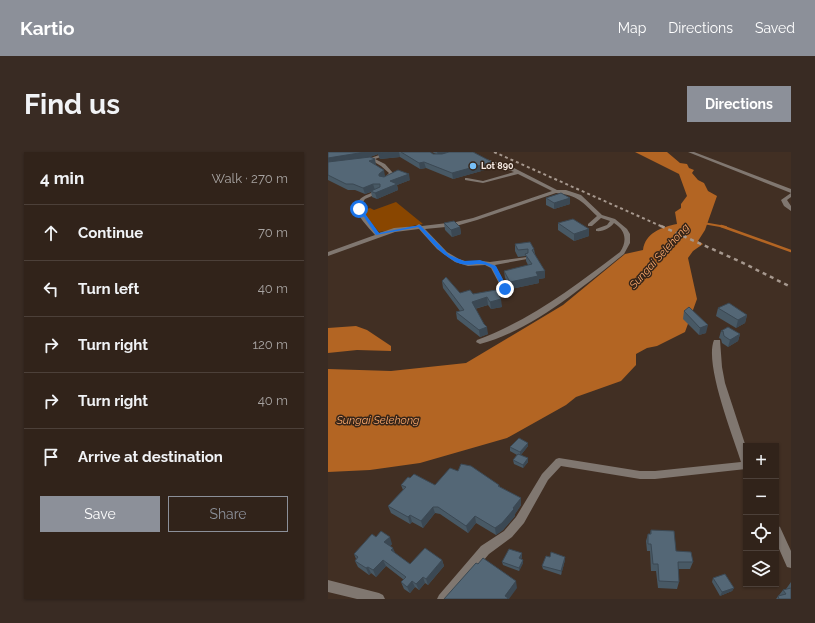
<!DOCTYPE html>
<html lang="en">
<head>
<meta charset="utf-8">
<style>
	:root { --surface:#31231a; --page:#392b23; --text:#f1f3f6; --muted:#a8a4a2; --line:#4c4039; --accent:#8c9099 }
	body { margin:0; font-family:Raleway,sans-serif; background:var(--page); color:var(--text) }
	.controls { position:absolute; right:12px; bottom:12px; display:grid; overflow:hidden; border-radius:0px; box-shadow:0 1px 3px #0004 }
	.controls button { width:36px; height:36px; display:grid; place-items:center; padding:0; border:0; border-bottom:1px solid var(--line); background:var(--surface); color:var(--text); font:20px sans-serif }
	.stop { position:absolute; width:12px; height:12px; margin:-9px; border:3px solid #1a73e8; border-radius:50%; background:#fff }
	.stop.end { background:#1a73e8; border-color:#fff; box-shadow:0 1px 4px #0008 }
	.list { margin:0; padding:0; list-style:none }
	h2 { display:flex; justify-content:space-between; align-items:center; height:52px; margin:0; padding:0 16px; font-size:17px }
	h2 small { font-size:13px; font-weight:400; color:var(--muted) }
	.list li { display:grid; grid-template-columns:26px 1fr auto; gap:12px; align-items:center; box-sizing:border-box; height:56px; padding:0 16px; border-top:1px solid var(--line) }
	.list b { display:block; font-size:15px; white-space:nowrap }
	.list em { font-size:13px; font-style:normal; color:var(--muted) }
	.actions { display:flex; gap:8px; padding:12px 16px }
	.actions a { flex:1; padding:9px 0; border:1px solid var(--accent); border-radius:0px; text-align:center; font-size:14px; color:var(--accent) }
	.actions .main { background:var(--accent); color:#fff }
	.icon { flex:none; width:22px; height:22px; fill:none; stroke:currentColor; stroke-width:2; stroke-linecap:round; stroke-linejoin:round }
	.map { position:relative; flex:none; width:463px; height:447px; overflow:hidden; border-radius:0px }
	header { display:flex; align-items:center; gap:24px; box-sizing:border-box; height:56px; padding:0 20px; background:var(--accent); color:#fff }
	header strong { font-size:19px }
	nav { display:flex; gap:22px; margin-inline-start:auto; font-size:14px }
	.intro { display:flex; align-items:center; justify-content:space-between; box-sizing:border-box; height:96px; padding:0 24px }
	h1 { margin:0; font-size:28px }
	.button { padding:10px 18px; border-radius:0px; background:var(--accent); color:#fff; font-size:14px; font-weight:700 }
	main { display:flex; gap:24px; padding:0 24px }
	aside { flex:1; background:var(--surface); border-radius:0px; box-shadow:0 1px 3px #0004 }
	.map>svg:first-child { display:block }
</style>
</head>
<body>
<header>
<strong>Kartio</strong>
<nav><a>Map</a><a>Directions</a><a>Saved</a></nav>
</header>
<div class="intro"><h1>Find us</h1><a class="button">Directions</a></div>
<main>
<aside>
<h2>4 min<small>Walk · 270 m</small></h2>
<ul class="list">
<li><svg class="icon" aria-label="ahead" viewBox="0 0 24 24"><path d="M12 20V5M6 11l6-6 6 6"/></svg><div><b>Continue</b></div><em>70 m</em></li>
<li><svg class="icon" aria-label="left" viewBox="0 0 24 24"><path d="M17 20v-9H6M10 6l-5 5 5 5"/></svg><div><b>Turn left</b></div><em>40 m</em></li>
<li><svg class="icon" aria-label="right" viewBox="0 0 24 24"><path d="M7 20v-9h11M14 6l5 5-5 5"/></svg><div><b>Turn right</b></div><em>120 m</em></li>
<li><svg class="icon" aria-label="right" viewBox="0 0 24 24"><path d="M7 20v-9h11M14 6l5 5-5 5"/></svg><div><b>Turn right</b></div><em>40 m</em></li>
<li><svg class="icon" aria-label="arrive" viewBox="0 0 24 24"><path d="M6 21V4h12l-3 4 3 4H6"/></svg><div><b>Arrive at destination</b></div></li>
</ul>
<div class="actions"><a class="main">Save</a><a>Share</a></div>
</aside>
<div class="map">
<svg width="463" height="447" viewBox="0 0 463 447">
	<rect width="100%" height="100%" fill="#412f23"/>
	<path fill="#894600" d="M68,50L95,72L51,80L33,59L42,56L46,58Z"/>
	<path fill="#b36523" d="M307,0H339L352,11L359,12L361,16L366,18L364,21L370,28L376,31L380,39L389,44L377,78L370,89L375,92L365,99L360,106L369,147L357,180L329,194L319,196L308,202V213L293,229L248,245L238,253L179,286L92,311L42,318L0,320V217L63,219L138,211L235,153L297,102L315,98C317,81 334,75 349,72L347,60L353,56V52L359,44L351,22Z
		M28,174L39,178L63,194V199L29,198L0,201V176Z"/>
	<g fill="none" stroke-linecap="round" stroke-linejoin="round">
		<path stroke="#b36523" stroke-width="2" d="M375,71L398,75"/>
		<path stroke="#b36523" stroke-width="2.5" d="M393,74L463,99"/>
		<path fill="#807770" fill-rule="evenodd" d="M60,0H67L47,7L57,12L65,21L64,25L56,29L54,28L61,21L53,14L43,8L36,10L34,9Z
			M360,0H366L463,37V41Z
			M152,5L186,16L229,38H238L253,43L274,63L287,67L299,77L302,82V91L296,102C253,136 205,178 152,192L148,190L149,188C203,168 247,134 292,100C300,88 297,78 286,71C282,76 275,80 268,79V77L279,73L282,69L273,66L264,74H260V72L269,64C254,50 250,43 228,41L149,68L128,74L97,77L119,100L131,107L137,109H154L162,110L199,105V107L167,113L180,137L176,142L163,145L160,143L161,142L172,139L174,137L163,116L157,113L140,114L127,110L109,97L91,77L67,80L0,104V100L47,83C36,70 15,52 41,42C45,40 49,38 53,40L37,47L33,53L36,62L51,81L66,76L88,74L91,72L94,74L128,70L145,66L224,39L190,22L155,31L137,28V26H139L155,29L186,20L152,7Z
			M463,41V45L459,48L463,54V59L456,54L453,48Z
			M386,188H392L394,215L397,231L418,295V317L327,327H312L233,314L220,328L196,371L184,385L161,402L123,447H109L111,443L153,394L176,379L188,365L214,322L228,307L231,306L312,319H327L413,310C405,284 376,212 386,188Z
			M448,373L452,375L463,399V416L459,415L448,390Z
			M0,428L51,441L55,443L57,447H29L0,440Z"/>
		<path stroke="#a6988e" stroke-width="2" stroke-dasharray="3 3" stroke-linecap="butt" d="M166,0L335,75"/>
		<path stroke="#a6988e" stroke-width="2.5" stroke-dasharray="4 4" stroke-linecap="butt" d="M333,74L413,110L463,135"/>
	</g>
	<path fill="#485965" d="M0,0H102L105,2H108L104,0H145L164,10V16L125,27L98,16L92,17L72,5L52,7L50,2L42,5L57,24L55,25L82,28L69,33L70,38L49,47L44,45L43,40L37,42L27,38H20L0,28Z
		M218,46L242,52L226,57L218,53Z
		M116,71L132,75L133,82L124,85L117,78Z
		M230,71L261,84L246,89L230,78Z
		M187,92L206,97L207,102L217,126L211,127V131L183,137L177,126L176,119L200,113L198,109V104L190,105L187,99Z
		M114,129L132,141L145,142L168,138L174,155L163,157L160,153L147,157L160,182L152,185L129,167L128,160L132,159L115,136Z
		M390,156L419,163L417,171L408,176L388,164Z
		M356,159L378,181L371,183L355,167Z
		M393,179L412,182L410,189L400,195L394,191L393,187L391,186Z
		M200,291V294L193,303L200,306V310L195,316L186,312L185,308L189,303L182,299V295Z
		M130,319L171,333L172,335L193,346V353L187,362V364L175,378L168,383L148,371L140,381L112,362L107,361L95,376L84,370L82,372L63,361L60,354L75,338L73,333L82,326L107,333Z
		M323,378L348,399L365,410L362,417H350L351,430L349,437L330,436L328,419H323L322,399H319L318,389L320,382H322Z
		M48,385L64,392L62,394L68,402L82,412L114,408L116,414L100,433L97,431L91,438L87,435L82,441L76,437L73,430L76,428L58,414L48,425L43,421L41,423L30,415L27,409L28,407L26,402Z
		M194,401V405L193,407L195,408V411L191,419L175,413L174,410Z
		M237,408L233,423L215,417L214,414Z
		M385,426L406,436L404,439L392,444L384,430Z
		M463,430V447H448L455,438L458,437Z"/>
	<path fill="#3b4853" d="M37,0H71L72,5L52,7L50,2L37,7L0,12V6Z
		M109,0H127L110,3Z
		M47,7L48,13L41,9Z
		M96,10L98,16L92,17L91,11Z
		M164,10V16L125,27L124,21Z
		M56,18L57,24L52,28L51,22Z
		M81,22L82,28L69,33L70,38L49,47L47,41L62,29Z
		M45,32L47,38L37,42L35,36Z
		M242,46V52L226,57V51Z
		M132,75L133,82L124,85L123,78Z
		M261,77V84L246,89V82Z
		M217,119V126L211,127V131L183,137L182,130L208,120Z
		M159,145L160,153L145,157L144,150Z
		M173,147L174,155L163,157L162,150Z
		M419,163L417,171L408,176L410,168Z
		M380,173L378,181L371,183L372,176Z
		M159,175L160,182L152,185L151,178Z
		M412,182L410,189L400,195L402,188Z
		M200,291V294L192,304V300Z
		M200,306V310L195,316V313Z
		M193,346V353L187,362V364L175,378L168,383L167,376L185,356Z
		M105,355L107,361L95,376L93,369Z
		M82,363L84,370L82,372L80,365Z
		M147,364L148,371L140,381L138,374Z
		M62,385L64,392L59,397L56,390Z
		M65,396L68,403L63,398Z
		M194,401V405L192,410L191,406Z
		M237,405V408L233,423V419Z
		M55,408L58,414L48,425L45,418Z
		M114,408L116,414L100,433L98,427Z
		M195,408V411L191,419V416Z
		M40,415L43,421L41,423L38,416Z
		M95,425L97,431L91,438L88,432Z
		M84,429L87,435L82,441L79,435Z
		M188,429L189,436L181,447H177V444Z
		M406,436L404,439L392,444L394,440Z"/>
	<path fill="#546776" stroke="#3b4853" d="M0,0H37L0,6Z
		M54,0H61L50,1Z
		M73,0H102L105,2H114L121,0H145L164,10L124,21L96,10L91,11Z
		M42,5L47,7L41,9L56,18L51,22V24L56,25L70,18L81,22L62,29L69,32L47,41L43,39L52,35V32H45L35,36L25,32H18L0,23V10Z
		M233,41L242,46L226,51L218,46Z
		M245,67L261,77L246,82L230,71Z
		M126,69L132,75L123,78L116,71Z
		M202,90L206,97L204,98L217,119L208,120L210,124L182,130L176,119L204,112L197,102L200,101V97L190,98L187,92Z
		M118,125L132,141L142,138L145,142L168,138L173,147L162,150L159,145L144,150L156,172L159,175L151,178L128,160L136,158L114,129Z
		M401,151L419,163L410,168L390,156Z
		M361,155L380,173L372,176L356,159Z
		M400,175L412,182L402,188L396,184L395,179H393Z
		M191,286L200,291L192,300L182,295Z
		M190,302L200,306L195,313L185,308Z
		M133,312L143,314L171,333L170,334L193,346L185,356L186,357L174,371L167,376L147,364L138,374L110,355H105L93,369L82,363L80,365L60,354L78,335L73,333L80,325L82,326L86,322L107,333L122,316L130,319Z
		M323,378L346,379L348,399L363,400L365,410H350L351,430L331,429L330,412H325L323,392H320V382H323Z
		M53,379L62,385L56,390L65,396L63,398L82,412L97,396L114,408L98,427L95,425L88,432L84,429L79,435L73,430L78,425L55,408L45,418L40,415L38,416L27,409L30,405L26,402L44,382L48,385Z
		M181,397L194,401L191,406L195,408L191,416L174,410Z
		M223,400L237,405L233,419L214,414L218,404L222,405Z
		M155,406L188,429L177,444L180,446L179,447H116L148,411L150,412Z
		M397,422L406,436L394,440L385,426Z
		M463,436V447H451L450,444L458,442L455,438Z"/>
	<path fill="#1a73e8" d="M30,56H33L51,81L92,73L121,103L136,109L152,108L168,114L180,137L175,138L164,116C153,108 144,115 133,112C115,106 103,89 90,75L48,83Z"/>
	<circle fill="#77bff7" stroke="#362519" stroke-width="1.5" cx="145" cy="14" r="4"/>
	<g text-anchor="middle" stroke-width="3" stroke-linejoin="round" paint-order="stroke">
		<g font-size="9" font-weight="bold" fill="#f5e9e2" stroke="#362519" text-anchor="start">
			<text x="153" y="17">Lot 890</text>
		</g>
		<g font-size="11" font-style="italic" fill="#fba86b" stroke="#362519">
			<text transform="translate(331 104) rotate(-48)" y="4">Sungai Selehong</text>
			<text x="50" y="272">Sungai Selehong</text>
		</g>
	</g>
</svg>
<div class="controls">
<button>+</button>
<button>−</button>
<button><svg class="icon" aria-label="locate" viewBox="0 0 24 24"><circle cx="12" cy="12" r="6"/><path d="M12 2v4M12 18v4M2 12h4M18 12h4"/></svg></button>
<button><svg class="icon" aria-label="layers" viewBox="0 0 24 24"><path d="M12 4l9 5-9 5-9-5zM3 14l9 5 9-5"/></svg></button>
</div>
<div class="stop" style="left:31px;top:57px"></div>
<div class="stop end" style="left:177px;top:137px"></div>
</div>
</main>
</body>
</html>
